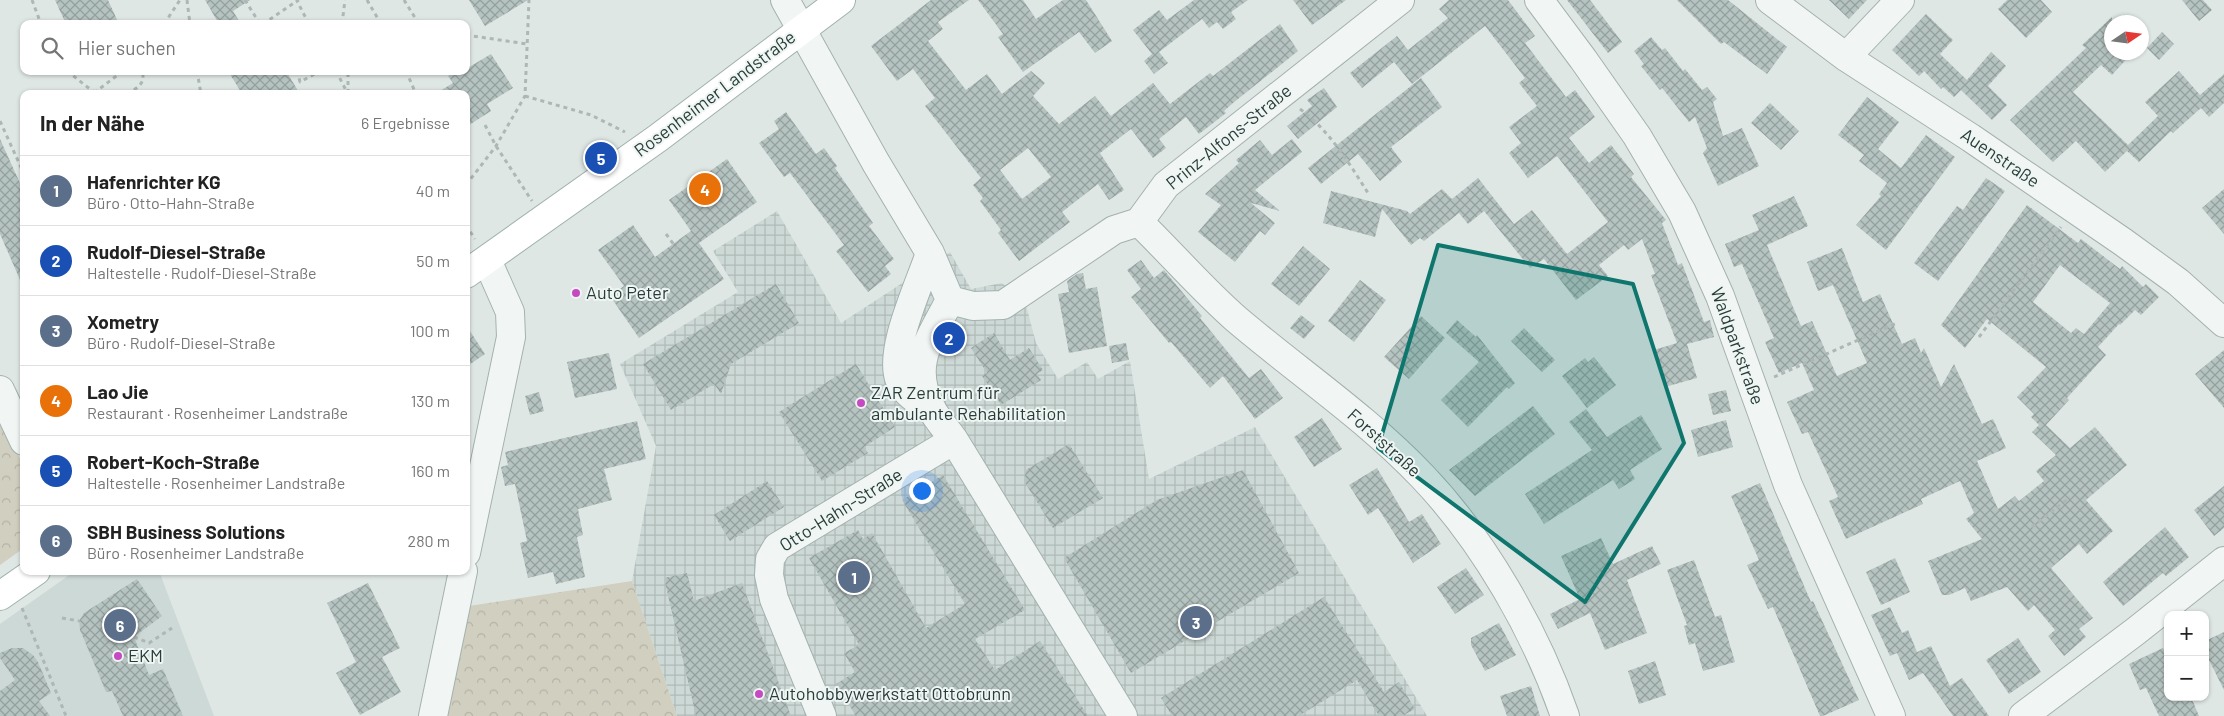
<!DOCTYPE html>
<html lang="de">
<head>
<meta charset="utf-8">
<style>
	:root { --surface:#fff; --page:#f6f6f6; --text:#222; --muted:#767676; --line:#e0e0e0; --accent:#c649c2 }
	body { margin:0; font-family:Barlow,sans-serif; background:var(--page); color:var(--text) }
	.controls { position:absolute; right:15px; bottom:15px; display:grid; overflow:hidden; border-radius:10px; box-shadow:0 1px 4px #0004 }
	.controls button { width:45px; height:45px; display:grid; place-items:center; padding:0; border:0; border-bottom:1px solid var(--line); background:var(--surface); color:var(--text); font:25px sans-serif }
	.compass { position:absolute; left:2104px; top:15px; width:45px; height:45px; border-radius:50%; background:var(--surface); box-shadow:0 1px 4px #0004; rotate:77deg }
	.you { position:absolute; left:921px; top:490px; width:18px; height:18px; margin:-12px; border:4px solid #fff; border-radius:50%; background:#1a73e8; box-shadow:0 0 0 8px #1a73e833 }
	.badge { display:grid; place-items:center; width:32px; height:32px; border-radius:50%; background:var(--accent); color:#fff; font-size:16px; font-weight:700 }
	.pin { position:absolute; translate:-50% -50%; border:2px solid #fff; box-shadow:0 1px 5px #0006 }
	.list { margin:0; padding:0; list-style:none }
	h2 { display:flex; justify-content:space-between; align-items:center; height:65px; margin:0; padding:0 20px; font-size:21px }
	h2 small { font-size:16px; font-weight:400; color:var(--muted) }
	.list li { display:grid; grid-template-columns:32px 1fr auto; gap:15px; align-items:center; box-sizing:border-box; height:70px; padding:0 20px; border-top:1px solid var(--line) }
	.list b { display:block; font-size:19px; white-space:nowrap }
	.list p { margin:0; font-size:16px; white-space:nowrap; color:var(--muted) }
	.list em { font-size:16px; font-style:normal; color:var(--muted) }
	.icon { flex:none; width:28px; height:28px; fill:none; stroke:currentColor; stroke-width:2; stroke-linecap:round; stroke-linejoin:round }
	.map { position:relative; flex:none; width:2224px; height:716px; overflow:hidden }
	.search { position:absolute; background:var(--surface); box-shadow:0 1px 4px #0004; left:20px; top:20px; width:450px; height:55px; display:flex; align-items:center; gap:12px; box-sizing:border-box; padding:0 18px; border-radius:10px; color:var(--muted); font-size:19px }
	.panel { position:absolute; background:var(--surface); box-shadow:0 1px 4px #0004; left:20px; top:90px; width:450px; height:485px; border-radius:10px }
	.map>svg:first-child { display:block }
</style>
</head>
<body>
<div class="map">
<svg width="2224" height="716" viewBox="0 0 2224 716">
	<defs>
		<pattern id="industrial-grid" width="8" height="8" patternUnits="userSpaceOnUse" patternTransform="scale(1.25)"><rect width="8" height="8" fill="#cdd9d6"/><path d="M0 4h8M4 0v8" fill="none" stroke="#b0bbb8"/></pattern>
		<pattern id="forest-crowns" width="20" height="18" patternUnits="userSpaceOnUse" patternTransform="scale(1.25)"><rect width="20" height="18" fill="#d1cfc0"/><path d="M2 6a3 3 0 1 1 6 0M12 15a3 3 0 1 1 6 0" fill="none" stroke="#b3b3a6"/></pattern>
		<pattern id="building-cross-hatch" width="8" height="8" patternUnits="userSpaceOnUse" patternTransform="scale(1.25)"><rect width="8" height="8" fill="#b6c4c1"/><path d="M0 0l8 8M0 8l8-8" fill="none" stroke="#94a09e"/></pattern>
	</defs>
	<rect width="100%" height="100%" fill="#dfe7e5"/>
	<path fill="#cdd9d6" d="M75,571H159L214,716H0V624Z"/>
	<path fill="url(#industrial-grid)" d="M777,211L841,323L950,252L971,289L1002,283L1025,301L1036,343L1058,379L1087,362L1098,379L1130,361L1149,479L1255,427L1427,716H677L632,581L656,446L620,364L738,292L713,251Z"/>
	<path fill="url(#forest-crowns)" d="M0,416L24,467V548L0,565Z
		M632,581L677,716H445L462,607Z"/>
	<path fill="url(#building-cross-hatch)" fill-rule="evenodd" d="M55,0H108L119,24H66Z
		M205,0H250L233,11L241,24H219Z
		M469,0H528L485,26Z
		M931,0H969L938,22L943,29L928,41L966,90L987,74L1002,94L1031,71L1045,83L1033,96L1059,124L1095,96L1111,116L1153,83L1170,104L1210,73L1213,76L1280,24L1298,51L1233,103L1224,111L1226,113L1199,134L1186,117L1159,139L1166,148L1153,158L1131,129L1100,153L1124,190L1109,200L1098,184L1062,212L1070,222L1019,261L998,233L1001,230L980,201L983,198L973,185L981,178L925,106L935,98L913,69L897,81L871,46ZM1028,148L1051,177L1022,199L1000,170Z
		M978,0H1023L1036,19L1063,0H1086L1112,41L1095,53L1079,32L1023,72L998,37L1003,34Z
		M1194,0H1248L1231,12L1236,19L1223,29L1217,22L1209,28L1202,19L1159,52L1168,63L1154,74L1144,61L1152,54L1133,30L1159,10L1167,20Z
		M1293,0H1346L1312,25Z
		M1449,0H1508L1535,36L1525,43L1566,97L1575,90L1595,117L1569,138L1589,163L1611,145L1634,174L1631,177L1666,220L1662,223L1678,265L1682,263L1704,322L1710,320L1714,337L1687,344L1697,378L1665,387L1654,350L1677,343L1651,275L1655,274L1642,239L1628,250L1624,245L1599,265L1608,276L1576,300L1544,259L1530,268L1484,211L1468,224L1459,213L1424,241L1420,238L1411,245L1382,209L1375,237L1323,223L1331,191L1407,211L1410,214L1442,189L1452,199L1478,178L1514,224L1532,210L1567,254L1608,222L1557,156L1528,178L1509,153L1521,143L1509,127L1537,106L1519,83L1525,78L1485,26L1412,84L1394,62L1362,88L1350,73L1397,36L1408,50L1448,18L1439,9Z
		M1567,0H1590L1622,42L1608,53Z
		M1677,0H1728L1787,47L1767,74L1724,42L1721,44Z
		M1829,0H1867L1849,19Z
		M2007,0H2041L2052,12L2026,38L1998,9Z
		M2182,0H2203L2212,10L2199,21Z
		M1926,14L1953,40L1940,54L1967,80L1991,52L2006,66L1988,86L2007,105L1992,120L1961,90L1954,97L1943,87L1941,89L1924,71L1919,76L1892,50Z
		M2112,17V52H2133L2112,75L2101,65L2073,92L2128,145L2158,116L2145,102L2179,71L2200,95L2224,74V103L2209,117L2201,108L2173,133L2171,131L2139,162L2127,151L2105,172L2076,141L2053,162L2010,120L2086,48L2082,45Z
		M2162,32L2174,44L2159,60L2147,48Z
		M1651,37L1662,50L1665,48L1683,71L1685,69L1702,90L1707,87L1717,99L1713,102L1723,136L1742,128L1759,166L1718,186L1703,153L1707,148L1695,117L1689,122L1662,88L1660,90L1641,66L1644,64L1634,51Z
		M491,54L513,88L487,104L491,111L466,127V94H435L453,83L448,76L456,71H466V69Z
		M228,71H286L300,94H239L241,92Z
		M1421,78L1442,107L1391,147L1402,162L1380,181L1358,154L1321,184L1308,168Z
		M1324,88L1337,107L1298,139L1287,126L1312,106L1307,100Z
		M1867,97L1899,122L1878,149L1901,168L1926,135L1955,157L1886,250L1856,225L1881,196L1879,194L1887,183L1859,161L1864,155L1838,135Z
		M1770,103L1799,131L1781,150L1751,123Z
		M786,112L816,154L824,148L837,166L835,168L873,223L869,226L894,259L885,266L891,274L868,292L836,251L844,245L790,173L784,177L759,143L779,129L774,121Z
		M0,139L24,192V289L0,234Z
		M1292,139L1302,152L1255,190L1280,211L1251,203L1275,223L1265,235L1260,231L1235,262L1198,232L1221,205L1205,194L1239,163L1236,160L1260,140L1272,155Z
		M727,159L757,202L699,243L724,279L639,338L610,296L624,286L598,250L633,225L655,257L691,231L669,200Z
		M1986,178L2005,191L1938,281L1914,263L1957,206L1963,210Z
		M2224,189V234L2202,208Z
		M1794,196L1808,226L1767,245L1801,326L1812,321L1837,376L1867,363L1833,285L1818,291L1807,262L1842,248L1863,302L1880,294L1902,344L1915,338L1921,353L1924,348L1941,387L1954,364L1982,424L1993,419L2006,448L1977,461L1998,509L2015,496L2019,501L2044,481L2036,471L2056,455L2032,432L2039,425L2031,417L2034,414L2017,397L2046,367L1987,319L1965,348L1941,325L2027,205L2078,243L2081,239L2120,269L2122,266L2143,287L2146,284L2159,297L2141,315L2135,310L2120,325L2119,324L2098,347L2106,355L2067,398L2069,400L2046,425L2070,448L2095,427L2127,465L2086,500L2113,531L2087,554L2079,544L2051,568L2093,618L2079,629L2086,637L2064,656L2048,636L2055,630L2034,605L2028,611L2007,587L1971,601L1965,588L1949,595H1942L1928,561L1982,539L1966,519L1974,513L1960,481L1921,499L1923,504L1846,539L1829,501L1838,497L1808,432L1802,434L1787,402L1814,390L1802,363L1779,373L1765,342L1774,338L1742,264L1734,267L1725,244L1759,230L1752,215ZM2060,265L2110,303L2084,334L2076,328L2071,333L2033,302Z
		M1303,246L1330,269L1299,306L1271,284Z
		M1141,260L1154,278L1164,270L1202,316L1200,318L1249,378L1261,369L1283,398L1255,419L1223,376L1210,388L1171,342L1169,343L1131,297L1141,289L1127,270Z
		M1083,273L1086,289L1097,287L1107,346L1069,353L1058,294L1069,292L1067,281L1077,274Z
		M1360,280L1386,300L1354,342L1328,321Z
		M776,284L799,323L731,364L721,394L714,384L671,410L643,364Z
		M1301,315L1315,326L1304,339L1290,328Z
		M1421,316L1445,338L1409,379L1384,357Z
		M1457,320L1476,337L1477,335L1515,383L1509,389L1507,387L1468,427L1441,400L1479,362L1446,333Z
		M466,325L485,354L466,367Z
		M1524,328L1555,360L1542,372L1511,341Z
		M994,333L1010,360L1029,348L1043,370L1037,374L1041,380L1001,405L982,376L987,373L971,348Z
		M1126,343L1129,360L1112,363L1109,346Z
		M2224,350V408L2195,374Z
		M609,353L617,389L575,398L567,362Z
		M1594,357L1616,385L1587,408L1562,376L1585,358L1588,362Z
		M856,364L895,427L864,447L868,453L822,481L779,412Z
		M1726,390L1731,411L1713,415L1708,394Z
		M539,392L544,411L530,415L525,396Z
		M1533,406L1555,434L1475,496L1449,470Z
		M1586,409L1607,437L1641,415L1662,449L1630,470L1635,479L1619,489L1613,480L1544,524L1525,494L1592,450L1569,422Z
		M1322,418L1342,449L1314,467L1294,437Z
		M1726,420L1733,447L1698,457L1691,430Z
		M637,421L646,459L604,469L612,500L578,509L583,535L577,537L585,577L556,584L553,572L528,578L520,543L527,541L515,484L505,486L501,467L508,465L505,452Z
		M1069,444L1103,498L1053,528L1024,481L1026,470Z
		M1377,468L1409,522L1422,514L1441,544L1413,563L1378,508L1368,515L1349,485Z
		M1243,470L1299,573L1131,673L1064,558L1157,500Z
		M943,475L1025,610L975,639L995,670L1040,641L1088,716H856L836,684L855,672L844,653L859,645L809,558L858,530L863,539L872,533L926,628L965,604L902,500Z
		M767,481L784,507L730,541L714,515Z
		M1760,483L1811,602L1813,601L1859,700L1823,716H1820L1773,607L1768,609L1747,565L1759,560L1731,496Z
		M2224,486V528L2214,536L2194,510Z
		M2165,527L2189,557L2166,576L2163,573L2123,606L2103,582Z
		M1601,538L1613,564L1652,546L1661,564L1627,580L1647,633L1605,650L1590,613L1558,629L1550,614L1580,599L1561,556Z
		M1895,558L1910,592L1881,605L1866,572Z
		M1694,560L1715,617L1721,615L1735,662L1703,671L1695,643L1689,645L1684,626L1687,625L1667,570Z
		M1466,568L1484,595L1455,614L1437,587Z
		M687,573L694,601L742,583L791,716H696L664,578Z
		M137,579L162,616L134,637L149,675L163,669L183,716H123L112,691L106,692L80,630L79,621L84,613Z
		M368,583L400,648L382,657L401,692L360,715L336,673L356,662L327,603Z
		M1324,597L1384,692L1399,682L1415,709L1402,716H1379L1357,680L1299,716H1172L1161,698Z
		M1890,607L1902,633L1908,630L1917,652L1931,646L1950,686L1962,678L1989,716H1953L1923,673L1909,680L1897,653L1890,656L1871,615Z
		M1499,623L1516,655L1485,671L1471,645V638Z
		M2224,632V690L2205,652V641Z
		M2018,638L2041,672L2009,694L1986,660Z
		M12,648H23L33,655L38,662L51,693L39,701L50,716H0V691L15,680L0,658V653Z
		M2163,648L2168,658V697H2191L2199,716H2159L2146,688L2140,690L2129,664Z
		M1655,661L1666,695L1639,704L1628,671Z
		M1531,686L1540,716H1507L1500,696Z"/>
	<g fill="none" stroke-linecap="round" stroke-linejoin="round">
		<defs>
			<path id="minor" d="M785,0L876,163L930,253L950,300
				M1539,0L1583,59L1637,136L1682,212L1720,296L1788,485L1891,716
				M1770,0L1846,57L1971,138L2123,242L2178,282L2224,323
				M1846,57L1900,0
				M1139,222C1171,253 1201,288 1235,318C1297,371 1366,417 1423,477C1484,541 1536,632 1565,716
				M930,253C920,284 887,352 900,381C906,395 920,402 932,409
				M950,300L973,306L1003,305L1114,230L1139,222L1166,185L1400,0
				M950,300C930,339 909,364 931,408C937,419 946,429 954,440L1123,716
				M0,390L24,441
				M466,553L511,337L510,312L487,260
				M433,716L463,571
				M822,716L774,599L769,575L770,559L777,547L954,440
				M2023,716L2136,631L2224,561"/>
			<path id="major" d="M466,274L658,138L841,0
				M0,596L36,571"/>
		</defs>
		<use href="#minor" stroke="#a4b1ae" stroke-width="30"/>
		<use href="#major" stroke="#9fb2ae" stroke-width="30"/>
		<path stroke="#adb7b5" stroke-width="3" stroke-dasharray="4 4" stroke-linecap="butt" d="M32,0L41,24
			M187,0L190,24
			M245,0L260,24
			M299,0L297,1L309,24
			M367,0L381,24
			M404,0L419,24
			M164,24L180,0
			M263,24L297,1
			M342,24L345,0
			M466,35L527,44
			M67,71L95,93
			M197,71L201,94
			M302,71L299,78L300,82L320,71
			M336,71L348,94
			M406,71L416,94
			M94,93L123,71
			M348,93V71
			M127,94C137,88 146,84 142,71
			M525,96L591,115L625,132
			M1300,109C1329,130 1349,163 1368,193
			M0,121L24,174
			M485,125L496,146L532,201
			M466,185L496,146L525,96L529,0
			M466,225L475,239
			M666,234L677,249
			M1979,337L2061,227
			M1774,377L1897,323
			M2032,527L2070,497
			M22,608L66,716
			M62,618L79,621
			M134,637L149,643L172,628"/>
		<use href="#minor" stroke="#f1f6f5" stroke-width="28"/>
		<use href="#major" stroke="#fff" stroke-width="28"/>
	</g>
	<path fill="#0f766e" fill-opacity="0.2" stroke="#0f766e" stroke-width="4" stroke-linejoin="round" d="M1438,245L1633,284L1684,443L1585,602L1378,448Z"/>
	<g fill="#c649c2" stroke="#eef5f3" stroke-width="2">
		<circle cx="576" cy="293" r="5"/>
		<circle cx="861" cy="403" r="5"/>
		<circle cx="118" cy="656" r="5"/>
		<circle cx="759" cy="694" r="5"/>
	</g>
	<g text-anchor="middle" stroke-width="4" stroke-linejoin="round" paint-order="stroke">
		<g font-size="18" fill="#283d3a" stroke="#eef5f3">
			<text transform="translate(715 94) rotate(-37)" y="6">Rosenheimer Landstraße</text>
			<text transform="translate(1229 137) rotate(-39)" y="6">Prinz-Alfons-Straße</text>
			<text transform="translate(2000 158) rotate(34)" y="6">Auenstraße</text>
			<text transform="translate(1737 346) rotate(70)" y="6">Waldparkstraße</text>
			<text transform="translate(1384 443) rotate(42)" y="6">Forststraße</text>
			<text transform="translate(841 510) rotate(-32)" y="6">Otto-Hahn-Straße</text>
		</g>
		<g font-size="18" fill="#283d3a" stroke="#eef5f3" text-anchor="start">
			<text x="586" y="299">Auto Peter</text>
			<text x="871" y="399">ZAR Zentrum für<tspan x="871" dy="21">ambulante Rehabilitation</tspan></text>
			<text x="128" y="662">EKM</text>
			<text x="769" y="700">Autohobbywerkstatt Ottobrunn</text>
		</g>
	</g>
</svg>
<div class="controls">
<button>+</button>
<button>−</button>
</div>
<svg class="compass" viewBox="-18 -18 36 36"><path d="M0-13l5 13h-10z" fill="#e53935"/><path d="M0 13l5-13h-10z" fill="#767676"/></svg>
<div class="you"></div>
<div class="pin badge" style="left:854px;top:577px;background:#5c6f8a">1</div>
<div class="pin badge" style="left:949px;top:338px;background:#1a4fb4">2</div>
<div class="pin badge" style="left:1196px;top:622px;background:#5c6f8a">3</div>
<div class="pin badge" style="left:705px;top:189px;background:#e8710a">4</div>
<div class="pin badge" style="left:601px;top:158px;background:#1a4fb4">5</div>
<div class="pin badge" style="left:120px;top:625px;background:#5c6f8a">6</div>
<div class="search"><svg class="icon" aria-label="search" viewBox="0 0 24 24"><circle cx="10" cy="10" r="6"/><path d="M15 15l6 6"/></svg>Hier suchen</div>
<section class="panel">
<h2>In der Nähe<small>6 Ergebnisse</small></h2>
<ul class="list">
<li><span class="badge" style="background:#5c6f8a">1</span><div><b>Hafenrichter KG</b><p>Büro · Otto-Hahn-Straße</p></div><em>40 m</em></li>
<li><span class="badge" style="background:#1a4fb4">2</span><div><b>Rudolf-Diesel-Straße</b><p>Haltestelle · Rudolf-Diesel-Straße</p></div><em>50 m</em></li>
<li><span class="badge" style="background:#5c6f8a">3</span><div><b>Xometry</b><p>Büro · Rudolf-Diesel-Straße</p></div><em>100 m</em></li>
<li><span class="badge" style="background:#e8710a">4</span><div><b>Lao Jie</b><p>Restaurant · Rosenheimer Landstraße</p></div><em>130 m</em></li>
<li><span class="badge" style="background:#1a4fb4">5</span><div><b>Robert-Koch-Straße</b><p>Haltestelle · Rosenheimer Landstraße</p></div><em>160 m</em></li>
<li><span class="badge" style="background:#5c6f8a">6</span><div><b>SBH Business Solutions</b><p>Büro · Rosenheimer Landstraße</p></div><em>280 m</em></li>
</ul>
</section>
</div>
</body>
</html>
